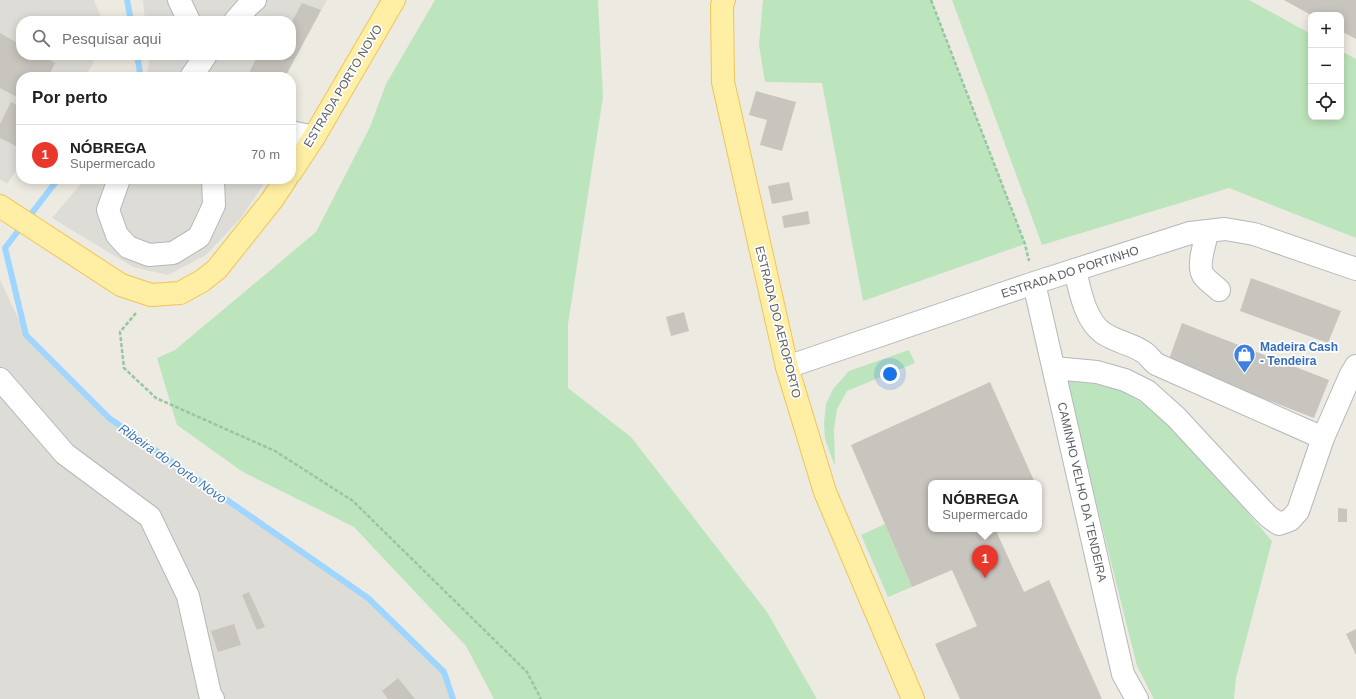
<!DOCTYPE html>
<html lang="pt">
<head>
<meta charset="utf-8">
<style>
	:root { --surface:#fff; --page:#f6f6f6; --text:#202124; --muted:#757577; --line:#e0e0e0; --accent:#e9382b }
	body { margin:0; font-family:Arial,sans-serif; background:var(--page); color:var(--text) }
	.controls { position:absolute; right:12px; top:12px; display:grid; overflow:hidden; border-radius:8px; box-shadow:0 2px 10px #0003 }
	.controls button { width:36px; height:36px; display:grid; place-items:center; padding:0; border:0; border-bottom:1px solid var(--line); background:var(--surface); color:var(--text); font:20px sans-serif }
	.you { position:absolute; left:890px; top:374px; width:14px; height:14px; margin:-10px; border:3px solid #fff; border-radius:50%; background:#1a73e8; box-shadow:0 0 0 6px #1a73e833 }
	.badge { display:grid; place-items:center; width:26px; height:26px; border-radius:50%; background:var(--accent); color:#fff; font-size:13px; font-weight:700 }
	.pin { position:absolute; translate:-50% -33px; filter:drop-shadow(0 1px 2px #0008) }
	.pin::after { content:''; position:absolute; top:21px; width:14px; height:12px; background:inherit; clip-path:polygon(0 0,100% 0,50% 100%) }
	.popup { position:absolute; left:928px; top:480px; width:114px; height:52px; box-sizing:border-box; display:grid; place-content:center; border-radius:8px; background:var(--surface); filter:drop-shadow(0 1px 3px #0005); font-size:13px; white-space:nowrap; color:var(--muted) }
	.popup b { font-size:15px; color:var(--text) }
	.popup::after { content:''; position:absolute; left:50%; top:100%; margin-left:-8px; border:8px solid transparent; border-top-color:var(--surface) }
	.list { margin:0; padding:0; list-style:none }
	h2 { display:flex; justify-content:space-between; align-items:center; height:52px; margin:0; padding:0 16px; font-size:17px }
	h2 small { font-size:13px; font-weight:400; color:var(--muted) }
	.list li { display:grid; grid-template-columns:26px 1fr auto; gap:12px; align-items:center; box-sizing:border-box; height:60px; padding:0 16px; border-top:1px solid var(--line) }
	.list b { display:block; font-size:15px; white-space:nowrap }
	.list p { margin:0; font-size:13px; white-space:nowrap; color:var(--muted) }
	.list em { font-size:13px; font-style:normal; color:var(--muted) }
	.icon { flex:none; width:22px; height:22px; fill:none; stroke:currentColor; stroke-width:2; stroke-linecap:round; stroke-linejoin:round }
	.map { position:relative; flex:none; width:1356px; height:699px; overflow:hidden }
	.search { position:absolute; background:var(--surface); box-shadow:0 2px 10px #0003; left:16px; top:16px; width:280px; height:44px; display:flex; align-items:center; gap:10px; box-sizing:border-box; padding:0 14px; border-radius:16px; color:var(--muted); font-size:15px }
	.panel { position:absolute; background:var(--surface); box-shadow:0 2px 10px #0003; left:16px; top:72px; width:280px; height:112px; border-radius:16px }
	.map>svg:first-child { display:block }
</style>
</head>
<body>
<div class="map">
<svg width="1356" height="699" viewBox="0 0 1356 699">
	<rect width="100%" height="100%" fill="#edeae1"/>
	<path fill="#dedcd6" d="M0,0H94L103,21H21V55H95L92,66L84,77H21V164L7,184L0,179Z
		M143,0H327L285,77H146L149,64L148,55H291V21H145Z
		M85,179H267L241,218L206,255L168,275L133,267L52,218Z
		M0,280L26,335L109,418L368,598L444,672L453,699H0Z"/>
	<path fill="#bde5bd" d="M435,0H598L603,97L568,324V388L631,437L767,612L817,699H494L466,646L354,527L243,472L177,425L157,358L175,350L316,232L370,127L386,84Z
		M763,0H931L1025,244L863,301L822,83L765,82L759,45Z
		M952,0H1249L1311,34V117H1341V51L1356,59V238L1229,188L1042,245Z
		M909,350L915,363L847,391L837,409L834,429L835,466L825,439L824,423L826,404L833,389L849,371Z
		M1064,380L1115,387L1153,409L1193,449L1272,541L1236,678L1234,699H1154L1137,666L1069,394Z
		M885,524L912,587L888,597L861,535Z"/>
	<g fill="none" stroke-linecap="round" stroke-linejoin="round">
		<path stroke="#9fd6ff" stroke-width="6" d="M127,0L131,21
			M136,77L140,72L137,55
			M58,179L5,248L26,335L109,418L368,598L444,672L453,699"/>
	</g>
	<path fill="#c8c4be" d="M1284,0H1356V39L1341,31V15H1311Z
		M302,3L321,10L285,77H247L258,55H291V23Z
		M0,33L21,45V55H40L55,63L48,77H21V99L0,88Z
		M756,91L796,102L782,151L760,145L767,120L749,115Z
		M11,102L21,107V141L18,147L0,138V124Z
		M789,182L793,200L772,204L768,186Z
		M808,211L810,224L784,228L782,216Z
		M1251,278L1341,311L1328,343L1240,311Z
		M684,312L689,331L671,336L666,317Z
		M1182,323L1329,380L1314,418L1168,362Z
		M990,382L1035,483H931V529H1005L997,533L1024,592L1049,580L1102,699H960L935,644L977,626L952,570L912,587L851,445Z
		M1338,508L1347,509V522H1338Z
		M249,592L265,627L257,630L242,595Z
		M234,624L241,645L218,652L211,631Z
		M1356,629V655L1346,634Z
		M398,678L415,699H388L382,691Z"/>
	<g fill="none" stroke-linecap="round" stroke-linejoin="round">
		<defs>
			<path id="minor" d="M179,0L189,21
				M235,21L248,6L255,0
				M191,77L206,55
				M291,132L314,137
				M119,179L108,210L117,235L128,247L149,255L173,253L199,237L214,205L213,179
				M1208,231C1205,242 1197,265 1203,275C1206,280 1215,286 1219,290
				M1075,270C1080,291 1085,320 1103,333C1116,342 1133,344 1145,353C1149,356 1152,361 1156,364L1323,438
				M1034,283L1123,674L1137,699
				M787,367L1034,283L1190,233L1225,229L1254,234L1356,269
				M1054,368L1097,372L1125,380L1147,391L1176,417L1262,510L1269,517L1279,524L1290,520L1298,511L1323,438L1351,374L1356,366
				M0,379L65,454L150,517L188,596L210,694L213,699"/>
			<path id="major" d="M724,0L722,5L723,82L787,367L825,492L913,699
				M291,172L314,137L394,0
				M0,206L121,285L151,295L180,293L202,281L217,269L272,200L286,179"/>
		</defs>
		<use href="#minor" stroke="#b4b7bc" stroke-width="24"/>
		<use href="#major" stroke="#f1c456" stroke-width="24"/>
		<path stroke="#96c6a3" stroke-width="2.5" stroke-dasharray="4 2" stroke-linecap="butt" d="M931,0L1025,244L1029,261
			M136,313L120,332L124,368L156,398L275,451L353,501L527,672L541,699"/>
		<use href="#minor" stroke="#fff" stroke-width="22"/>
		<use href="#major" stroke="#ffefa4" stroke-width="22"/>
	</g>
	<defs>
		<symbol id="shop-pin" viewBox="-11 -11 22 30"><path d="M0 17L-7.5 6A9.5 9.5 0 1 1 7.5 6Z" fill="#3f7fe0" stroke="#fff"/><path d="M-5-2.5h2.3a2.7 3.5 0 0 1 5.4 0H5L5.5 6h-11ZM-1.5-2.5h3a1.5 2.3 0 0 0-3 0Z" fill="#fff"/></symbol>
	</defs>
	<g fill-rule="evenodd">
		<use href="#shop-pin" x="1232" y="342" width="25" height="34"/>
	</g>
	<g text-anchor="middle" stroke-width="3.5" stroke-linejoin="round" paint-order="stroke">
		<g font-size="12" fill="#5a5d62" stroke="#fff">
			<text transform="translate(343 86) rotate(-59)" y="4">ESTRADA PORTO NOVO</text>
			<text transform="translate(1070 272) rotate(-18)" y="4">ESTRADA DO PORTINHO</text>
			<text transform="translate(778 322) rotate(76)" y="4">ESTRADA DO AEROPORTO</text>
			<text transform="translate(1082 492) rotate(77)" y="4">CAMINHO VELHO DA TENDEIRA</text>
		</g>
		<g font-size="12" font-weight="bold" fill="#366cbe" stroke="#fff" text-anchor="start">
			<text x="1260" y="351">Madeira Cash<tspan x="1260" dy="14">- Tendeira</tspan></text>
		</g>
		<g font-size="13" font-style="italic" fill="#3d76b0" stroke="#fff">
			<text transform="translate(173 463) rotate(35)" y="5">Ribeira do Porto Novo</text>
		</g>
	</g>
</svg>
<div class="controls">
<button>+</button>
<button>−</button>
<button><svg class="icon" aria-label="locate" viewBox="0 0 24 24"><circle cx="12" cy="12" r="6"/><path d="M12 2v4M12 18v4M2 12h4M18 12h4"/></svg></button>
</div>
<div class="you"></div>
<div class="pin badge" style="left:985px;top:578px">1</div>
<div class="popup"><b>NÓBREGA</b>Supermercado</div>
<div class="search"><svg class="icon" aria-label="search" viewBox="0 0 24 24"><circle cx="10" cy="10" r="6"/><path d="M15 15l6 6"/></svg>Pesquisar aqui</div>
<section class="panel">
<h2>Por perto<small></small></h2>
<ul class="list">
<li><span class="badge">1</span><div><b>NÓBREGA</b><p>Supermercado</p></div><em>70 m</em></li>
</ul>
</section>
</div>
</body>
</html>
